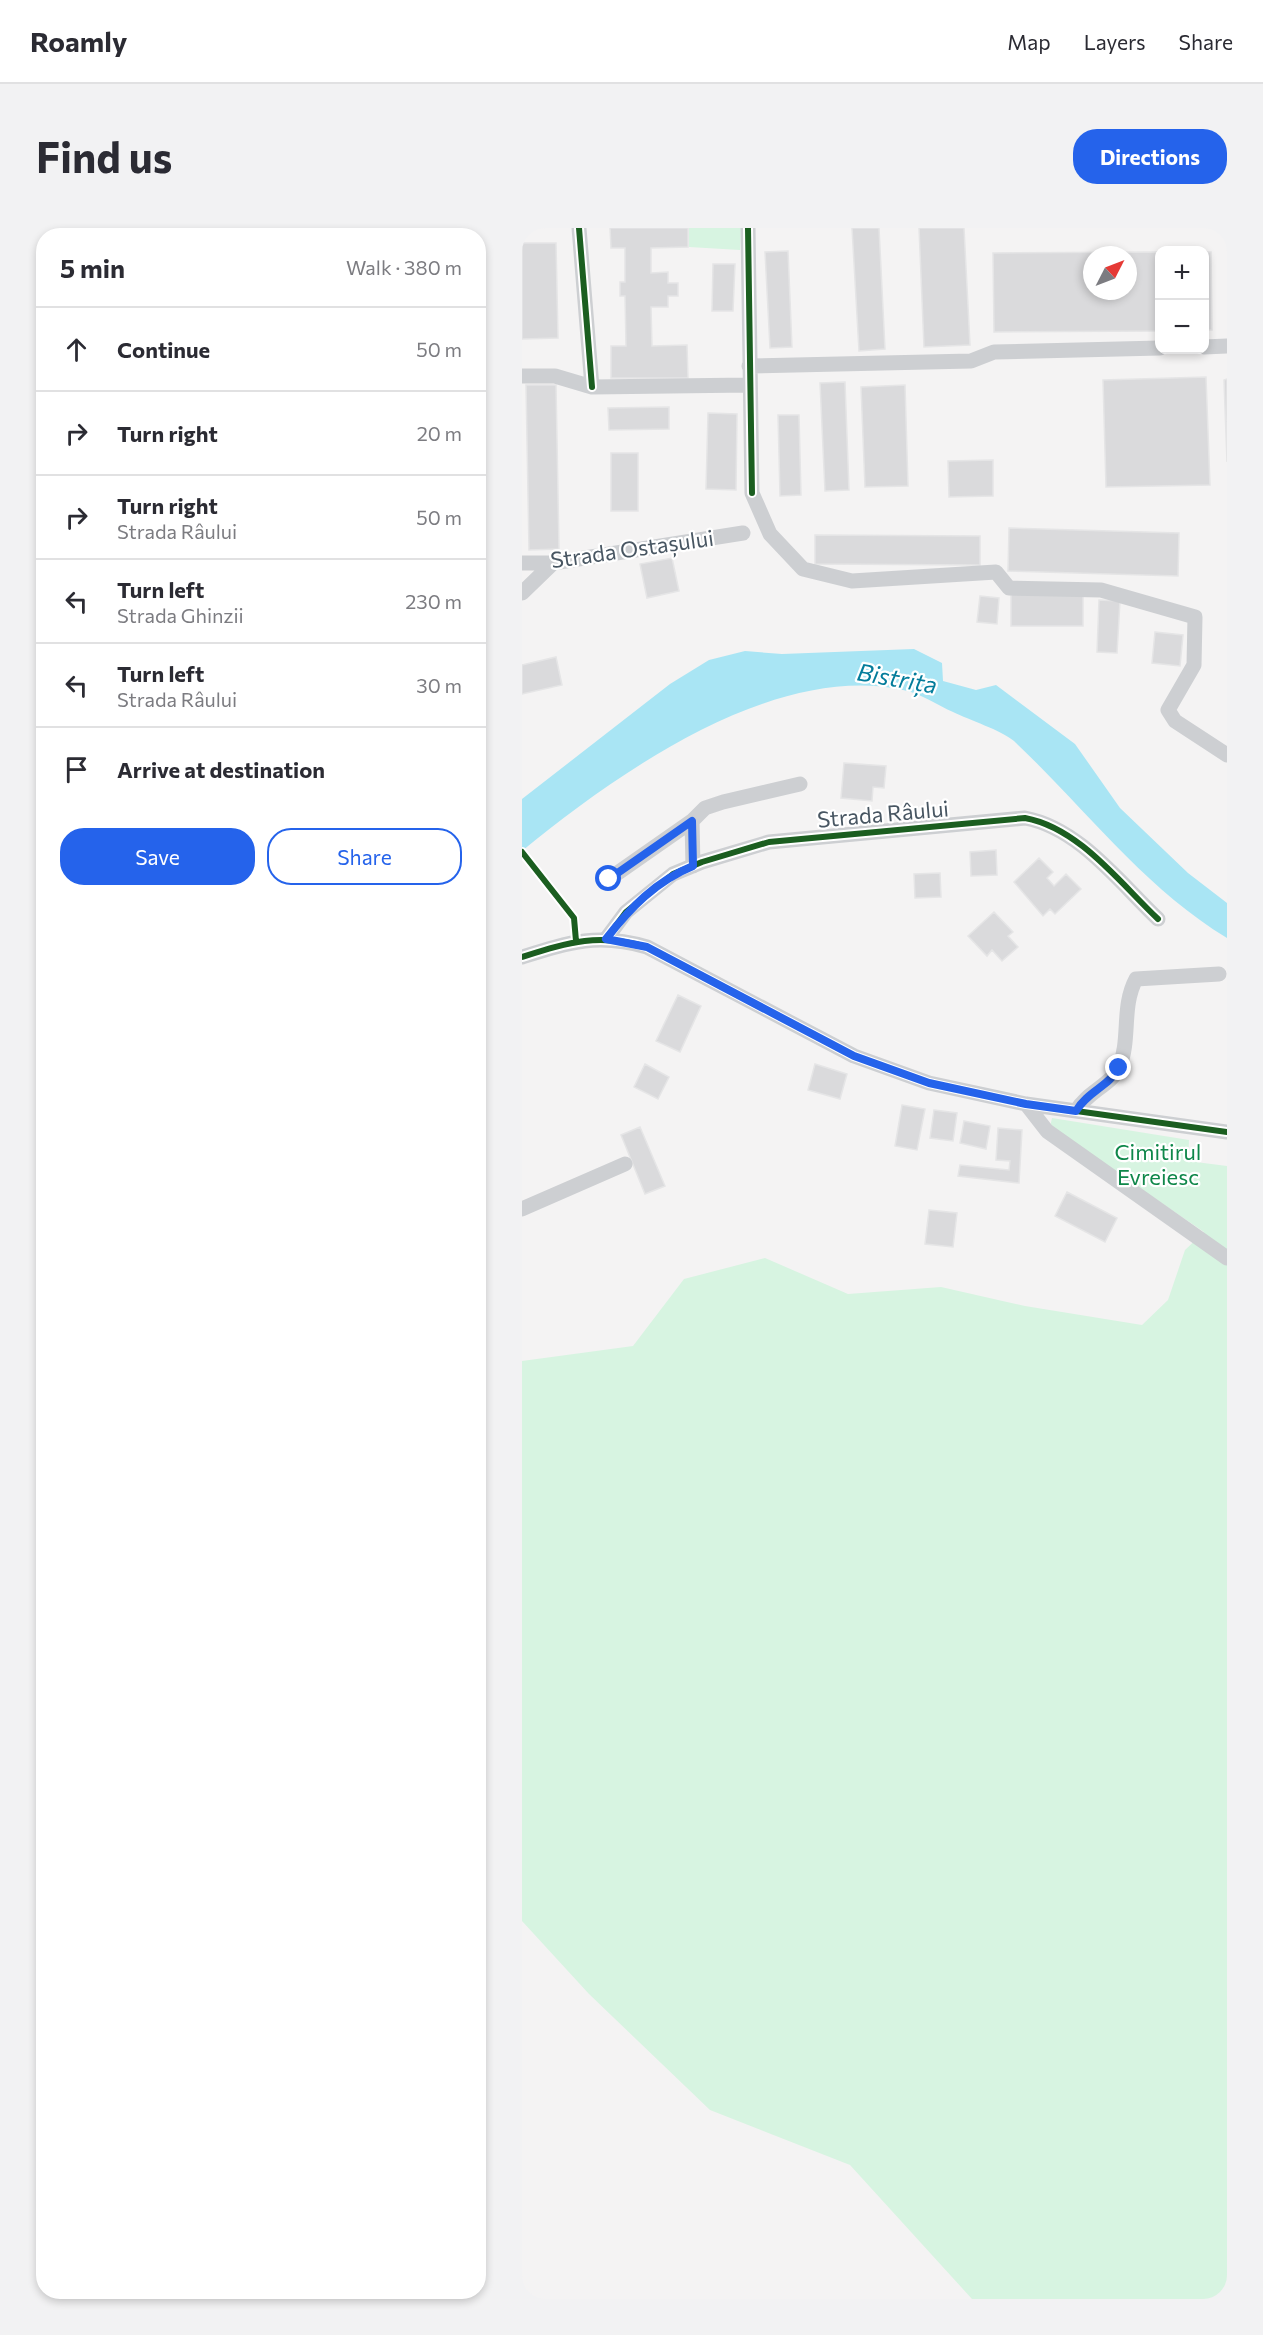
<!DOCTYPE html>
<html lang="en">
<head>
<meta charset="utf-8">
<style>
	:root { --surface:#fff; --page:#f2f2f3; --text:#2b2b33; --muted:#7c7c81; --line:#e1e1e2; --accent:#2563eb }
	body { margin:0; font-family:Commissioner,sans-serif; background:var(--page); color:var(--text) }
	.controls { position:absolute; right:18px; top:18px; display:grid; overflow:hidden; border-radius:12px; box-shadow:0 3px 9px #0003 }
	.controls button { width:54px; height:54px; display:grid; place-items:center; padding:0; border:0; border-bottom:2px solid var(--line); background:var(--surface); color:var(--text); font:30px sans-serif }
	.compass { position:absolute; left:561px; top:18px; width:54px; height:54px; border-radius:50%; background:var(--surface); box-shadow:0 3px 9px #0003; rotate:48deg }
	.stop { position:absolute; width:18px; height:18px; margin:-14px; border:4px solid #2563eb; border-radius:50%; background:#fff }
	.stop.end { background:#2563eb; border-color:#fff; box-shadow:0 2px 6px #0008 }
	.list { margin:0; padding:0; list-style:none }
	h2 { display:flex; justify-content:space-between; align-items:center; height:78px; margin:0; padding:0 24px; font-size:26px }
	h2 small { font-size:20px; font-weight:400; color:var(--muted) }
	.list li { display:grid; grid-template-columns:39px 1fr auto; gap:18px; align-items:center; box-sizing:border-box; height:84px; padding:0 24px; border-top:2px solid var(--line) }
	.list b { display:block; font-size:22px; white-space:nowrap }
	.list p { margin:0; font-size:20px; white-space:nowrap; color:var(--muted) }
	.list em { font-size:20px; font-style:normal; color:var(--muted) }
	.actions { display:flex; gap:12px; padding:18px 24px }
	.actions a { flex:1; padding:14px 0; border:2px solid var(--accent); border-radius:24px; text-align:center; font-size:21px; color:var(--accent) }
	.actions .main { background:var(--accent); color:#fff }
	.icon { flex:none; width:33px; height:33px; fill:none; stroke:currentColor; stroke-width:2; stroke-linecap:round; stroke-linejoin:round }
	.map { position:relative; flex:none; width:705px; height:2071px; overflow:hidden; border-radius:24px }
	header { display:flex; align-items:center; gap:36px; box-sizing:border-box; height:84px; padding:0 30px; background:var(--surface); border-bottom:2px solid var(--line) }
	header strong { font-size:28px }
	nav { display:flex; gap:33px; margin-inline-start:auto; font-size:21px }
	.intro { display:flex; align-items:center; justify-content:space-between; box-sizing:border-box; height:144px; padding:0 36px }
	h1 { margin:0; font-size:42px }
	.button { padding:15px 27px; border-radius:24px; background:var(--accent); color:#fff; font-size:21px; font-weight:700 }
	main { display:flex; gap:36px; padding:0 36px }
	aside { flex:1; background:var(--surface); border-radius:24px; box-shadow:0 3px 9px #0003 }
	.map>svg:first-child { display:block }
</style>
</head>
<body>
<header>
<strong>Roamly</strong>
<nav><a>Map</a><a>Layers</a><a>Share</a></nav>
</header>
<div class="intro"><h1>Find us</h1><a class="button">Directions</a></div>
<main>
<aside>
<h2>5 min<small>Walk · 380 m</small></h2>
<ul class="list">
<li><svg class="icon" aria-label="ahead" viewBox="0 0 24 24"><path d="M12 20V5M6 11l6-6 6 6"/></svg><div><b>Continue</b></div><em>50 m</em></li>
<li><svg class="icon" aria-label="right" viewBox="0 0 24 24"><path d="M7 20v-9h11M14 6l5 5-5 5"/></svg><div><b>Turn right</b></div><em>20 m</em></li>
<li><svg class="icon" aria-label="right" viewBox="0 0 24 24"><path d="M7 20v-9h11M14 6l5 5-5 5"/></svg><div><b>Turn right</b><p>Strada Râului</p></div><em>50 m</em></li>
<li><svg class="icon" aria-label="left" viewBox="0 0 24 24"><path d="M17 20v-9H6M10 6l-5 5 5 5"/></svg><div><b>Turn left</b><p>Strada Ghinzii</p></div><em>230 m</em></li>
<li><svg class="icon" aria-label="left" viewBox="0 0 24 24"><path d="M17 20v-9H6M10 6l-5 5 5 5"/></svg><div><b>Turn left</b><p>Strada Râului</p></div><em>30 m</em></li>
<li><svg class="icon" aria-label="arrive" viewBox="0 0 24 24"><path d="M6 21V4h12l-3 4 3 4H6"/></svg><div><b>Arrive at destination</b></div></li>
</ul>
<div class="actions"><a class="main">Save</a><a>Share</a></div>
</aside>
<div class="map">
<svg width="705" height="2071" viewBox="0 0 705 2071">
	<rect width="100%" height="100%" fill="#f4f3f3"/>
	<path fill="#d7f4e1" d="M167,0H219L218,22L167,19Z
		M530,890L667,912L666,933L705,938V2071H450L328,1937L188,1882L67,1766L0,1693V1133L111,1118L162,1051L243,1030L326,1066L419,1059L503,1078L620,1097L646,1072L663,1022L682,1004L528,899Z"/>
	<path fill="#a9e5f4" d="M392,421L420,435L421,453L454,462L474,457L553,516L598,580L666,645L705,675V710C621,659 563,580 492,513C479,502 447,492 431,484C415,477 398,465 381,462C252,434 95,545 0,623V571L148,456L187,432L223,423L260,426Z"/>
	<path fill="#dadadc" stroke="#e5e5e6" stroke-width="1.5" fill-rule="evenodd" d="M88,0H166V19L129,20V45L146,44V55H156V68H146V79H129L130,118L165,117L166,150H89V118H104L103,68H98V54H103V20H89Z
		M330,0H357L363,121L337,123Z
		M397,0H442L448,117L402,119Z
		M0,15H34L36,110L0,111Z
		M266,23L270,119L248,120L243,24Z
		M638,24V103L472,104L471,25ZM570,27H606V63H570Z
		M682,24H689L690,102H682Z
		M191,36H213L211,83H190Z
		M684,149L688,257L584,259L581,152Z
		M705,151V234L702,152Z
		M323,154L327,262L303,263L298,155Z
		M4,157H34L37,321L7,322Z
		M383,157L386,258L343,259L339,159Z
		M147,179V201L87,202L86,180Z
		M186,185L215,186L214,262L184,261Z
		M256,187H277L279,267L258,268Z
		M89,225H116V283H89Z
		M471,232V268L427,269L426,233Z
		M487,300L657,305L656,348L486,343Z
		M293,307L458,308V337L293,336Z
		M150,330L157,363L125,370L118,336Z
		M489,364L561,365V398H489Z
		M458,368L477,370L475,396L455,394Z
		M577,372L598,373L595,425L575,424Z
		M633,404L661,407L658,438L630,435Z
		M34,429L40,457L0,466V437Z
		M322,535L364,538L362,560L351,559L350,573L319,570Z
		M474,622L475,647L449,648L448,624Z
		M517,630L531,644L525,650L532,658L544,646L559,661L533,686L528,681L521,688L492,654Z
		M418,645L419,669L393,670L392,646Z
		M472,684L491,704L486,708L496,719L480,733L470,722L465,728L446,708Z
		M156,767L179,778L158,824L134,813Z
		M123,836L147,849L136,871L112,859Z
		M293,836L325,846L318,871L286,862Z
		M380,877L403,881L395,922L373,918Z
		M412,882L435,885L431,913L408,910Z
		M442,893L468,898L464,921L438,915Z
		M118,899L143,958L123,966L99,907Z
		M476,900L500,902L497,955L436,948L438,937L487,942L488,933L474,932Z
		M545,964L595,990L583,1014L533,988Z
		M407,982L435,985L431,1019L403,1016Z"/>
	<g fill="none" stroke-linecap="round" stroke-linejoin="round">
		<path stroke="#cdcfd2" stroke-width="15" d="M57,0L70,159
			M226,0L230,265L248,306L281,341L330,353L474,344L487,360L579,362L673,389L672,437L646,482L653,493L705,527
			M682,119L705,118
			M227,138L449,133L472,124L638,120
			M0,148H33L70,159L227,157
			M0,335H31L221,305
			M0,365L31,335
			M171,638L170,593L183,580L201,574L278,556
			M87,651L170,593
			M84,711L104,684L151,646L180,634L247,614L503,590C557,600 597,654 636,691
			M0,729C48,714 76,705 125,719L332,828L407,855L504,876L705,904
			M504,876L525,903L705,1030
			M554,883C565,864 589,857 597,840C609,811 599,779 614,751L697,746
			M0,981L103,936"/>
		<defs>
			<path id="cycleway" d="M57,0L70,159
				M226,0L230,265
				M0,624L52,690L54,713
				M84,711L104,684L151,646L180,634L247,614L503,590C557,600 597,654 636,691
				M0,729C48,714 76,705 125,719L332,828L407,855L504,876L705,904"/>
		</defs>
		<use href="#cycleway" stroke="#fff" stroke-width="10"/>
		<use href="#cycleway" stroke="#1b5e20" stroke-width="6"/>
	</g>
	<g fill="none" stroke-linecap="round" stroke-linejoin="round">
		<path stroke="#2563eb" stroke-width="8" d="M87,651L170,593L171,638C134,653 108,680 84,711L125,719L332,828L407,855L504,876L554,883C566,863 586,859 597,840"/>
	</g>
	<g text-anchor="middle" stroke-width="4.5" stroke-linejoin="round" paint-order="stroke">
		<g font-size="22" fill="#485662" stroke="#fff">
			<text transform="translate(110 321) rotate(-8)" y="8">Strada Ostașului</text>
			<text transform="translate(361 586) rotate(-5)" y="8">Strada Râului</text>
		</g>
		<g font-size="22" fill="#0f874a" stroke="#fff">
			<text x="636" y="932">Cimitirul<tspan x="636" dy="25">Evreiesc</tspan></text>
		</g>
		<g font-size="24" font-style="italic" fill="#037c9b" stroke="#fff">
			<text transform="translate(375 451) rotate(10)" y="8">Bistrița</text>
		</g>
	</g>
</svg>
<div class="controls">
<button>+</button>
<button>−</button>
</div>
<svg class="compass" viewBox="-18 -18 36 36"><path d="M0-13l5 13h-10z" fill="#e53935"/><path d="M0 13l5-13h-10z" fill="#7c7c81"/></svg>
<div class="stop" style="left:87px;top:651px"></div>
<div class="stop end" style="left:597px;top:840px"></div>
</div>
</main>
</body>
</html>
